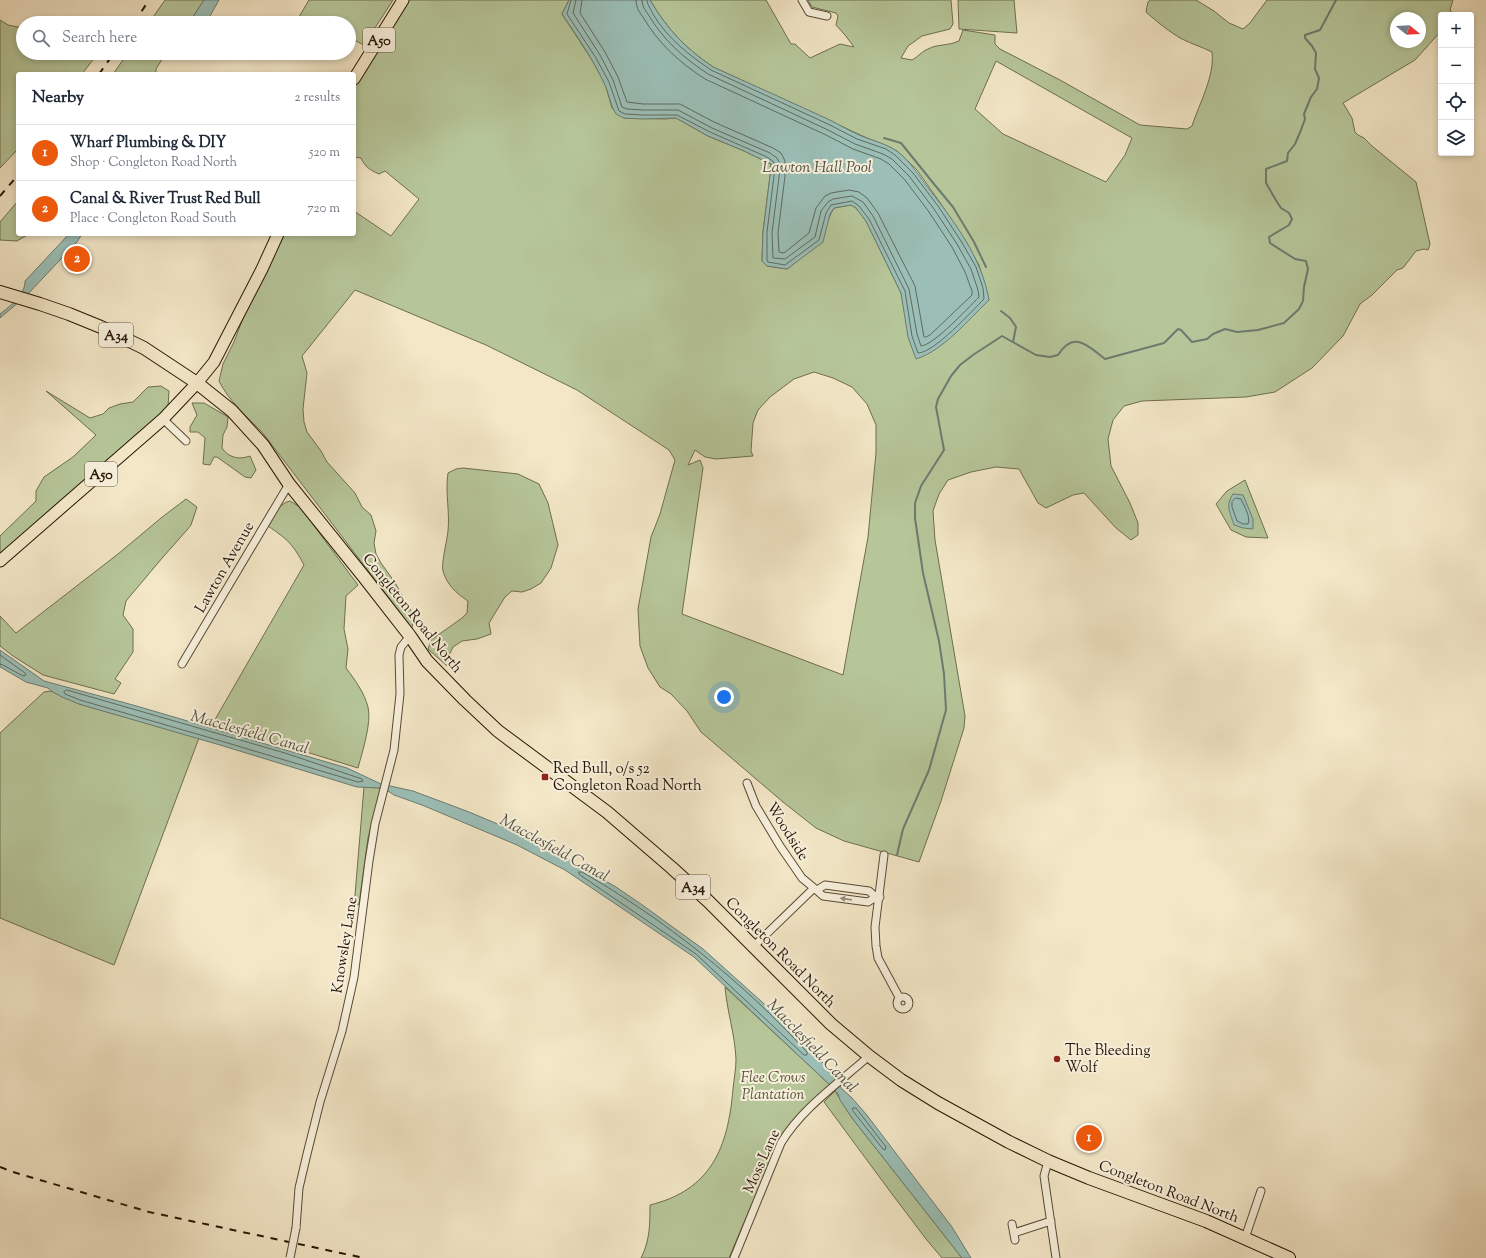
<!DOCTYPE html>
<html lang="en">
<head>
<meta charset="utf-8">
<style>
	:root { --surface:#fff; --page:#f2f2f3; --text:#1f2937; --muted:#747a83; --line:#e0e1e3; --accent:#ea580c }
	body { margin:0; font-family:"Sorts Mill Goudy",serif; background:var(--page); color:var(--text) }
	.controls { position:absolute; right:12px; top:12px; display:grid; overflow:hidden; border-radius:4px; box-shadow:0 2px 6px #0003 }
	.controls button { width:36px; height:36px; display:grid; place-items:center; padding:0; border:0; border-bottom:1px solid var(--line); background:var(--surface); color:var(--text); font:20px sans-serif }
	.compass { position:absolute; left:1390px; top:12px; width:36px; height:36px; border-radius:50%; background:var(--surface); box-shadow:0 2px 6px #0003; rotate:108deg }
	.you { position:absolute; left:724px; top:697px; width:14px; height:14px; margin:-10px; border:3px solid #fff; border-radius:50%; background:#1a73e8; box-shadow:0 0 0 6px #1a73e833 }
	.badge { display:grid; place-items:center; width:26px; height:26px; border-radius:50%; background:var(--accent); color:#fff; font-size:13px; font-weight:700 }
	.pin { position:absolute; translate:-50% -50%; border:2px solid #fff; box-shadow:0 1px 4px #0006 }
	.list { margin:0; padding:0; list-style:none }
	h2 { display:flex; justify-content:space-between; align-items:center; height:52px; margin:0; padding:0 16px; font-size:17px }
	h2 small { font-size:13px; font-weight:400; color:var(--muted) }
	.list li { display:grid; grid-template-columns:26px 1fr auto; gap:12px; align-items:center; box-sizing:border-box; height:56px; padding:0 16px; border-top:1px solid var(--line) }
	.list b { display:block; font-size:15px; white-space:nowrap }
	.list p { margin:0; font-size:13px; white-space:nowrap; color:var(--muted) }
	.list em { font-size:13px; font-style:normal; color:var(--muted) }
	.icon { flex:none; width:22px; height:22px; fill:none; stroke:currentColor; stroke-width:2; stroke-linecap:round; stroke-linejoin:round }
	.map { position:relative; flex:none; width:1486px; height:1258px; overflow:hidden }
	.search { position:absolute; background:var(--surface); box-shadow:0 2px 6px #0003; left:16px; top:16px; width:340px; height:44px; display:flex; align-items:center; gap:10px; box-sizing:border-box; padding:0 14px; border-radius:22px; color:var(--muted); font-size:15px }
	.panel { position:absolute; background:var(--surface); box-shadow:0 2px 6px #0003; left:16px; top:72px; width:340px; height:164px; border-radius:4px }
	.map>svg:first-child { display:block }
</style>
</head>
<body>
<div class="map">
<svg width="1486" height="1258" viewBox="0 0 1486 1258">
	<rect width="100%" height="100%" fill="#f3e7c7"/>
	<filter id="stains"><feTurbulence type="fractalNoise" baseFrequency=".005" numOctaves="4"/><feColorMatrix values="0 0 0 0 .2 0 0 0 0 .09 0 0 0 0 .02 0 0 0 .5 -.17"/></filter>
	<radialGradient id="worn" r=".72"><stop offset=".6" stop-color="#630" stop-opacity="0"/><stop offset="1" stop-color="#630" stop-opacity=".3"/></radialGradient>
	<path fill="#b6c699" stroke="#6e6e4f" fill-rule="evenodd" d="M165,0H204L189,23H149Z
		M309,0H393L364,45L354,40L349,39V23H289L299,17Z
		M409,0H569L562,14L592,60L605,84L612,108L624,118L665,119L676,118L708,136L742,150L771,164L770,176L763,232L762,261L767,266L787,269C805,256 815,244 826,225C829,219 830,214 834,208L851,205L856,208L866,221L901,293L904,307L939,346L989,300L979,265L964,239L941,204L917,170L897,151L887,146L867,138L713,67C685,48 667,29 650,0H766L791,44H795L810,58L840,44L854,47L845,35L836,25L838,16L836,13L812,7L808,0H951L953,24L950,29L922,36L908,46L901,58L912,60C918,57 922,51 928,49C937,44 948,46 959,41L963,30L995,35V44L1000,49L1060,80L1140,125L1187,129L1192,126C1199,104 1215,76 1212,52C1202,47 1192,44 1182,39C1171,33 1156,21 1146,12L1148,2L1150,0H1196L1214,11L1229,23L1243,29L1250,23L1267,0H1453L1450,10L1454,15H1441V31L1415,60L1343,103L1352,118L1355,132L1358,135L1364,138L1372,146L1416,182L1430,244L1428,250L1424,249L1416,251L1403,268L1397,270L1372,295L1360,304L1343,336L1312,368L1275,392L1246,397L1142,401L1124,406L1113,420L1108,439L1111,466L1130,503L1138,523V535L1131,540L1116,528L1084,493L1073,495L1046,508L1038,503L1019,469L996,467L971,472L948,480L939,494L933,511L935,540L965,716L964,728L941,801L919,862L844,841L816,828L783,802L701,732L687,711L671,694L660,687L648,668L640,646L638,609L651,537L660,514L675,460L669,450L577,390L486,345L355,290L302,356L307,373L303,409L304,422L307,432L321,451L327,462L355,493L362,507L371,515L376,531L374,543L376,554L381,563L394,581L414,616L412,628L262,432C246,416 229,401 219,381L223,364L234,342L248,305L263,280L282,234H354V211L391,236L419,199L385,171L379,174C370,170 365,167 361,158L354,157V88ZM1396,18H1420V42H1396ZM996,61L1132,138L1125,155L1106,182L1003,134L975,109ZM814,372L833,378L852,387L867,404L876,425V453L868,537L843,675L682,614L703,468L700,460L688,465L695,450L705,457L716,459L753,456L751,451L753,423L758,410L770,397L794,379Z
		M958,0H1014L1017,33L959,29Z
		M0,20L8,25L23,28V53H98L82,74H18V149L0,168Z
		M128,53H166L156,69V74H113Z
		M18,201V234H29L17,241L0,240V222Z
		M161,386L169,391L168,407L0,555V536L36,501V491L44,477L73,457L96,435L46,391L90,418L103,414L109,408L120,404L133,402L148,387Z
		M192,403H204L228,417L227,427L223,435L222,448C229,458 239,460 250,456L256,470L251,478L245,477L217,457H214L210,465L203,464L205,438L198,432H190V427L197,415Z
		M463,468L518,474L539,484L548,503L558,545L551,568L541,583L531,589L522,592L512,591L505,597L489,623L491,634L477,639L462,641L453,647L449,655L447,666L428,649L431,640L462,618L467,613L468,601C456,593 447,585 443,571C441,564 447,541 448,531C450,512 445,493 448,473L456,469Z
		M1245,480L1268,538L1246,537L1231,530L1216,504L1227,491Z
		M186,499L197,507L191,525L187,530L163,557L126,601L123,615L133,629V652L115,679L121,683L114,694L43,675L13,656L0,646V616L16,633L118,554L161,518Z
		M290,501L300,507L358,585L346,596L344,629L348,649L346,668C355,680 364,692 368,707C372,722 362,753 358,768L213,723L304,565C293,544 287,539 268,526C273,517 279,503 290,501Z
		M51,691L79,704L199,738L114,965L0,918V733L44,692Z
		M364,787L381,788L368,838L359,904L354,907Z
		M725,987L830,1085L778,1142L729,1258H641C650,1241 650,1223 650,1205C711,1190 728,1148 733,1089C734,1079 736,1069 736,1059C735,1035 727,1011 725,987Z
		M835,1091L852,1118L962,1258H942L926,1239L889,1190L824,1102Z"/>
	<path fill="#9bbfb7" stroke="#6c7b70" d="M204,0H219L206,23H189Z
		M569,0H650C667,29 685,48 713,67C753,85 793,103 832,121C841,126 850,131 859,135C872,141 886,143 898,152C911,162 919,176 929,189C954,221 982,258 989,300C968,320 944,350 916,359L908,337L901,293L866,221L856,208L851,205L834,208L830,214L823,242L787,269L767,266L762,261L763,232L770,176L771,164L742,150L708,136L676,118L642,119L624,118L616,114C610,104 609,93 604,83C593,59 577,36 562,14Z
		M69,234H82L77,242L26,296L0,318V314C10,306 25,296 25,281Z
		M1233,494L1243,495L1253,519V529L1243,528L1234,525C1230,512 1225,506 1233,494Z
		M0,650L44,681L133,705L347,768L381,784L413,791L469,812L519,833L571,861L616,887L641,904L703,949L771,1010L803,1042L823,1063L842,1089L851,1097L866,1114L952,1227L971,1258H962L852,1118L840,1100L838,1094L830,1085L694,957L626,911L565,870L517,845L422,805L394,795L388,791L381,788L357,787L220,745L79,704L62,697L51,691L48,688L26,682L2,668L0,667Z"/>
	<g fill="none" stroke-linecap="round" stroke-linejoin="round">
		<path stroke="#606a5e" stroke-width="1" d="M571,0L567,14L596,58L609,82L619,111L625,114L642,115H677L710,132L767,157L774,162V176L767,232V260L768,262L785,265L819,240L826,213L831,205L852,201L859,206L869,219L905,291L912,336L918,353C934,353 972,311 984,299L983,288L976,267L961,241L938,206L913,173L895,155L886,149L857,139L830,125L711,70C689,55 667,38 653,14C651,9 647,5 647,0
			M576,0L573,13L600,55L613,80L622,107L627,109L643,110H678L712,128L770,153L777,158L780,164L779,177L772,233L773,258L785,259L815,237L821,211L828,202L833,199L852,196L863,202L873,216L909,289L917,334L921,346C934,345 968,308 979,297L978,290L971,269L957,244L934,209L909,176L892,159L883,154L855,144L828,130L708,74C684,58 663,40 648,14C645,10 642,6 642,0
			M582,0L580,13L605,52L618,77L627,102L643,104H680L714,122L773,148L781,153L785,161V176L778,233L779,252L784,253L809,233L816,208L825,196L831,193L849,190L859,192L867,198L878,213L915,286L924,337H926L930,335L972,295V291L965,272L952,247L929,212L905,180L889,164L881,159L853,149L826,135L705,79C680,63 658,43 643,17C639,12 636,7 636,0
			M1236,498L1241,499C1244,506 1251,517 1248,524H1243L1237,521L1232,507V502Z
			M0,655L25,673L26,675L23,676L3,665L0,664
			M67,690L285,753L362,779L363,781L358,782L221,741L80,700L65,694L64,692Z
			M579,872H582C664,919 743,982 807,1052V1055H804L696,954L580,875Z
			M853,1108H856L886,1147L885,1150L883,1149L856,1115L853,1111Z"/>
		<path stroke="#6c7b70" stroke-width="2" d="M884,138L901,143L934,184L953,207L974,242L986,267
			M1001,311L1010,318L1016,327L1013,342
			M897,855L903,829L929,770L946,710L944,674L939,641L923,573L915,518V503L921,486L944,450L936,407L938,399L951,376L960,365L973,355L1002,336L1036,355L1050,357L1058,355C1074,330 1088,346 1105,359L1164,343L1178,329L1181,330L1192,342L1207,339L1213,334L1225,329L1237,332L1258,330L1284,323L1299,309L1303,301L1304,287L1308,269L1306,261L1295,259L1270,243L1269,237L1289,225L1292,219L1289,213L1281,208L1277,202L1266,183V169L1287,161L1288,153L1295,144L1301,130L1305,119L1304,114L1311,97L1317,89L1319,78L1315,69L1316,53L1312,46L1305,38V35L1320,30L1336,0"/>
		<defs>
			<path id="street" d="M802,0L809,12L827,16
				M163,419L186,441
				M182,664L289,484
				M747,783L756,806L780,846L802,878L814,888L823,896L868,902L876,897H880
				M884,855L875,927L876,946L878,958L899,997
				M817,890L825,885L869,891L876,897
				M753,947L814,888
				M897 1003a6 6 0 1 1 12 0a6 6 0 1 1-12 0Z
				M1048,1161L1044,1176L1056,1258
				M1012,1224L1015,1240
				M296,1228L299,1188L307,1154L320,1102L342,1031L354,977L369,861L375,824L394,750L400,694L399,655L401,647L410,636
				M1014,1233L1051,1221
				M1245,1238L1261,1191
				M734,1258L781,1143C802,1108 839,1083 869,1056"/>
			<path id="primary" d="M354,79L403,0
				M0,561L163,419L197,383L214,362L262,269L278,234"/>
			<path id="highway" d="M0,292L40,304L69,314L101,327L144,348L197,383L232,411L263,445L289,484L364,577L410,636L427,661L465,700L498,731L607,812L672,868L708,901L831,1024L869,1056L901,1080L938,1103L1009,1142L1048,1161L1089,1178L1206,1221L1289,1258"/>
		</defs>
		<use href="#street" stroke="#584a36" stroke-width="9"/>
		<use href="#primary" stroke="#251505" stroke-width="13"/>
		<use href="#highway" stroke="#251505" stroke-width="14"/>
		<use href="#street" stroke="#f7efdb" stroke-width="7"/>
		<use href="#primary" stroke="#f3e7c7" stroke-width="11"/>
		<use href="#highway" stroke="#f3e7c7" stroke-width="12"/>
		<path stroke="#251505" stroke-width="2" stroke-dasharray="7 7" stroke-linecap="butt" d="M134,23L149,0
			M99,74L114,53
			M0,196L18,175
			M0,1167L13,1172L149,1212L364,1258"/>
		<defs>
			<path id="street-bridge" d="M290,1258L296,1228"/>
		</defs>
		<use href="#street-bridge" stroke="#584a36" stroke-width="9" stroke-linecap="butt"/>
		<use href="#street-bridge" stroke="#f7efdb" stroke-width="7"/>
	</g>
	<defs><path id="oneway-solid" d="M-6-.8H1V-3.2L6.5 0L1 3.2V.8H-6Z"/></defs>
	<use fill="#988d7b" href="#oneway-solid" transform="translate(846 899) rotate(-172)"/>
	<g fill="#8f2418" stroke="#f7efdb" stroke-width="1.5">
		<rect x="541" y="773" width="8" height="8" rx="2"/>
		<circle cx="1057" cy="1059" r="4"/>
	</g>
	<g text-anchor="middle" stroke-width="4" stroke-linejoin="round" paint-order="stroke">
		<g fill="#f7efdb" stroke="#645645" stroke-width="1">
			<rect x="363" y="28" width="32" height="24" rx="3"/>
			<rect x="99" y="323" width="34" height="24" rx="3"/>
			<rect x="85" y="462" width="32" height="24" rx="3"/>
			<rect x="676" y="875" width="34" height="24" rx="3"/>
		</g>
		<g font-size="14" font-weight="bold" fill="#251505">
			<text x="379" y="45">A50</text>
			<text x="116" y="340">A34</text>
			<text x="101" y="479">A50</text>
			<text x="693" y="892">A34</text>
		</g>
		<g font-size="15" fill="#251505" stroke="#f7efdb">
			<text transform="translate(224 567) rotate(-60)" y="5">Lawton Avenue</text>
			<text transform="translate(413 613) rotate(51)" y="5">Congleton Road North</text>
			<text transform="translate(788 831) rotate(58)" y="5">Woodside</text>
			<text transform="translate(344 945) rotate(-81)" y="5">Knowsley Lane</text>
			<text transform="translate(781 952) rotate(45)" y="5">Congleton Road North</text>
			<text transform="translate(761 1161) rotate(-66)" y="5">Moss Lane</text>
			<text transform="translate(1169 1191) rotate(21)" y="5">Congleton Road North</text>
		</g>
		<g font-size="15" fill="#251505" stroke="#f7efdb" text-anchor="start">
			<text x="553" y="773">Red Bull, o/s 52<tspan x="553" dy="17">Congleton Road North</tspan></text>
			<text x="1065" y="1055">The Bleeding<tspan x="1065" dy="17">Wolf</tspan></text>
		</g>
		<g font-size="15" font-style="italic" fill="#585339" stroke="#f7efdb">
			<text x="773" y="1082">Flee Crows<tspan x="773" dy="17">Plantation</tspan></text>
		</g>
		<g font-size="16" font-style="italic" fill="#4e5043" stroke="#f7efdb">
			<text x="817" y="172">Lawton Hall Pool</text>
			<text transform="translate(250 731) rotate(16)" y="6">Macclesfield Canal</text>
			<text transform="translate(555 847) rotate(29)" y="6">Macclesfield Canal</text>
			<text transform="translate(813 1045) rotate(46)" y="6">Macclesfield Canal</text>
		</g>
	</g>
	<rect width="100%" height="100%" filter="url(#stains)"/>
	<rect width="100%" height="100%" fill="url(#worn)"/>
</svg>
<div class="controls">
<button>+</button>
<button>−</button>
<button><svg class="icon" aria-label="locate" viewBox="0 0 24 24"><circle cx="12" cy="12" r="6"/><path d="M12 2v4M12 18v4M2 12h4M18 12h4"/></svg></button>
<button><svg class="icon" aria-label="layers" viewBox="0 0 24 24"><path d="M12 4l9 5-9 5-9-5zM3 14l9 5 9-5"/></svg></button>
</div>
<svg class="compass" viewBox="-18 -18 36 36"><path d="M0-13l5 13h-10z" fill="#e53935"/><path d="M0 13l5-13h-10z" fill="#747a83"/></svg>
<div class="you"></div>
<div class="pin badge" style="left:1089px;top:1138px">1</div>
<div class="pin badge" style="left:77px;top:259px">2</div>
<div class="search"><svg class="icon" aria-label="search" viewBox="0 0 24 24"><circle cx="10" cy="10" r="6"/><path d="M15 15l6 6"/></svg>Search here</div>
<section class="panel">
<h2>Nearby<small>2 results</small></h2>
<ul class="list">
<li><span class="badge">1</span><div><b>Wharf Plumbing &amp; DIY</b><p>Shop · Congleton Road North</p></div><em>520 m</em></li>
<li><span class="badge">2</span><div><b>Canal &amp; River Trust Red Bull</b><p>Place · Congleton Road South</p></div><em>720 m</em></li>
</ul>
</section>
</div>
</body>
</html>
